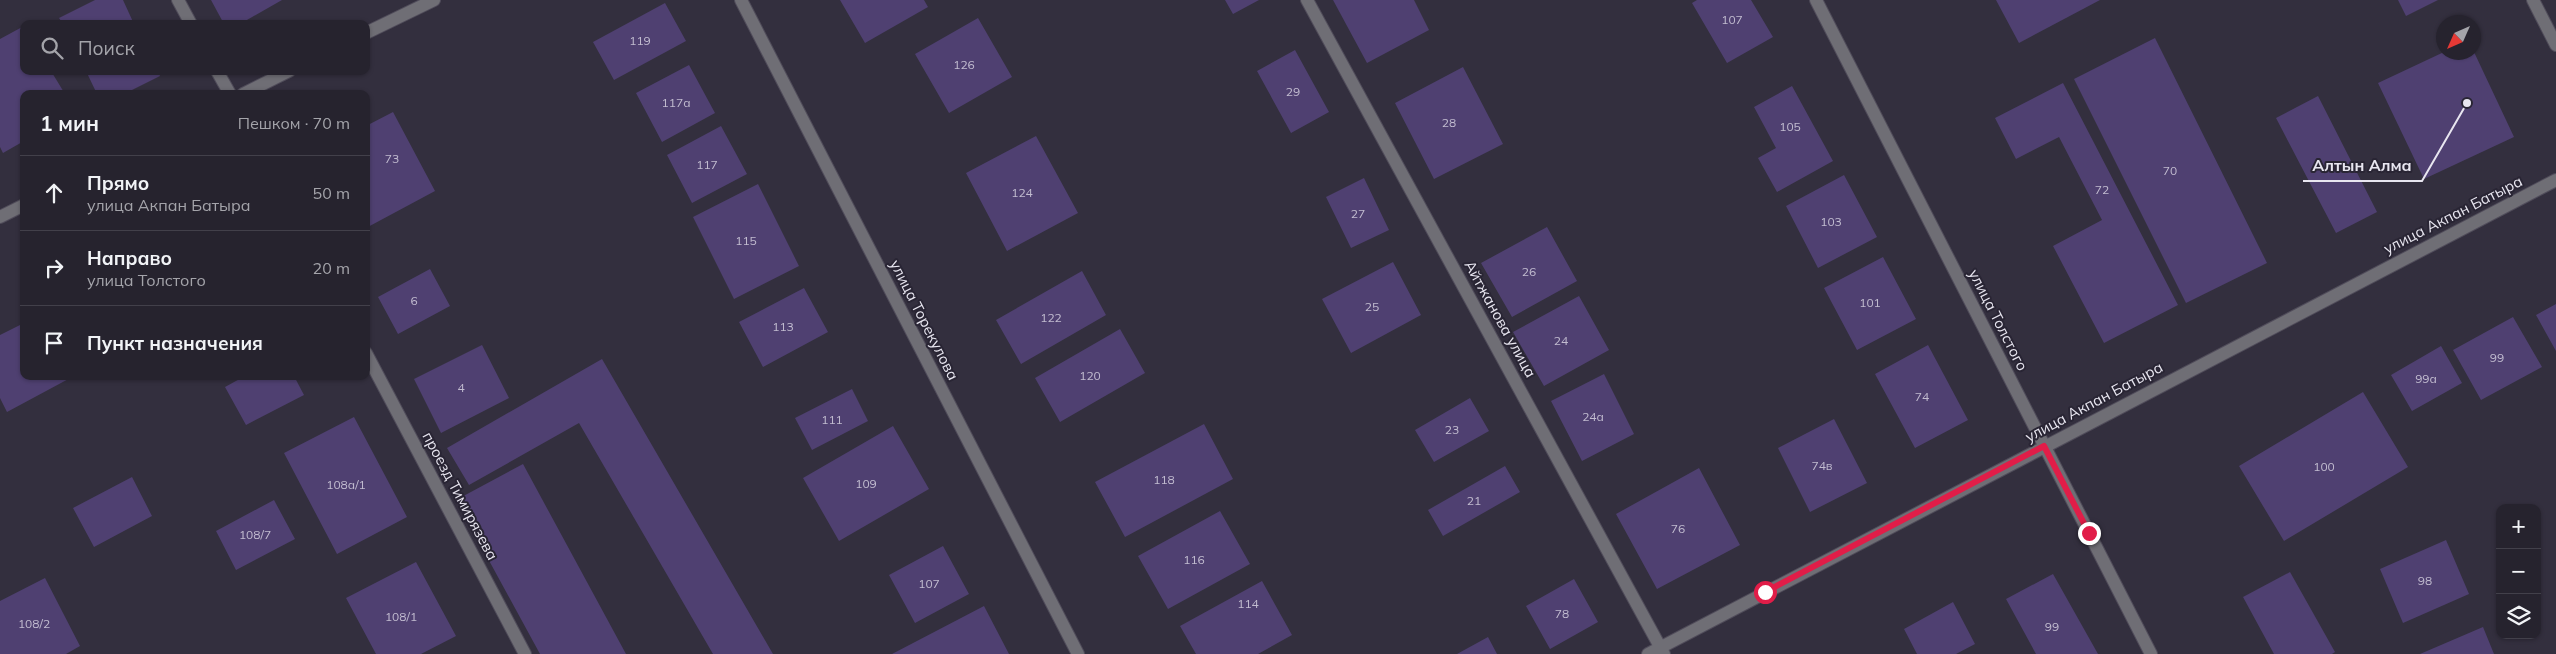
<!DOCTYPE html>
<html lang="ru">
<head>
<meta charset="utf-8">
<style>
	:root { --surface:#26232e; --page:#2e2b36; --text:#f1f3f6; --muted:#a4a4aa; --line:#42404a }
	body { margin:0; font-family:Mulish,sans-serif; background:var(--page); color:var(--text) }
	.controls { position:absolute; right:15px; bottom:15px; display:grid; overflow:hidden; border-radius:10px; box-shadow:0 1px 4px #0004 }
	.controls button { width:45px; height:45px; display:grid; place-items:center; padding:0; border:0; border-bottom:1px solid var(--line); background:var(--surface); color:var(--text); font:25px sans-serif }
	.compass { position:absolute; left:2436px; top:15px; width:45px; height:45px; border-radius:50%; background:var(--surface); box-shadow:0 1px 4px #0004; rotate:225deg }
	.stop { position:absolute; width:15px; height:15px; margin:-11px; border:4px solid #e11d48; border-radius:50%; background:#fff }
	.stop.end { background:#e11d48; border-color:#fff; box-shadow:0 1px 5px #0008 }
	.list { margin:0; padding:0; list-style:none }
	h2 { display:flex; justify-content:space-between; align-items:center; height:65px; margin:0; padding:0 20px; font-size:21px }
	h2 small { font-size:16px; font-weight:400; color:var(--muted) }
	.list li { display:grid; grid-template-columns:32px 1fr auto; gap:15px; align-items:center; box-sizing:border-box; height:75px; padding:0 20px; border-top:1px solid var(--line) }
	.list b { display:block; font-size:19px; white-space:nowrap }
	.list p { margin:0; font-size:16px; white-space:nowrap; color:var(--muted) }
	.list em { font-size:16px; font-style:normal; color:var(--muted) }
	.icon { flex:none; width:28px; height:28px; fill:none; stroke:currentColor; stroke-width:2; stroke-linecap:round; stroke-linejoin:round }
	.map { position:relative; flex:none; width:2556px; height:654px; overflow:hidden }
	.search { position:absolute; background:var(--surface); box-shadow:0 1px 4px #0004; left:20px; top:20px; width:350px; height:55px; display:flex; align-items:center; gap:12px; box-sizing:border-box; padding:0 18px; border-radius:10px; color:var(--muted); font-size:19px }
	.panel { position:absolute; background:var(--surface); box-shadow:0 1px 4px #0004; left:20px; top:90px; width:350px; height:290px; border-radius:10px }
	.map>svg:first-child { display:block }
</style>
</head>
<body>
<div class="map">
<svg width="2556" height="654" viewBox="0 0 2556 654">
	<rect width="100%" height="100%" fill="#332f3e"/>
	<path fill="#4f4071" d="M95,0H123L134,24H63L59,18Z
		M211,0H282L240,24H224Z
		M840,0H924L928,7L865,43Z
		M1225,0H1259L1233,14Z
		M1333,0H1414L1429,30L1367,63Z
		M1697,0H1751L1773,37L1727,63L1692,3Z
		M1996,0H2100L2019,43Z
		M2398,0H2438L2406,16Z
		M665,3L686,41L614,80L593,42Z
		M978,18L1012,77L949,113L915,54Z
		M24,26V71H51L65,94H24V141L3,153L0,147V39Z
		M2155,38L2267,263L2186,303L2074,79Z
		M1295,50L1329,112L1291,133L1257,71Z
		M2444,52H2474L2514,137L2424,179L2378,83Z
		M689,65L715,113L662,142L636,93Z
		M1463,67L1503,144L1434,179L1395,103Z
		M86,71H158L160,76L124,94H97Z
		M2063,83L2178,305L2104,343L2053,246L2102,220L2059,137L2016,159L1995,118Z
		M1792,86L1833,161L1777,192L1758,158L1776,148L1754,107Z
		M2318,96L2377,212L2336,233L2276,118Z
		M393,112L435,191L366,228V126Z
		M721,126L747,174L692,203L667,155Z
		M1036,136L1078,213L1007,251L966,173Z
		M1844,175L1877,237L1818,268L1786,206Z
		M1364,178L1389,230L1351,248L1326,197Z
		M758,184L799,266L734,299L693,217Z
		M1547,227L1577,281L1512,317L1481,263Z
		M1883,257L1916,319L1857,350L1824,288Z
		M1393,262L1421,315L1351,353L1322,299Z
		M430,269L450,306L398,334L378,297Z
		M1082,271L1106,315L1021,364L996,320Z
		M804,288L828,332L763,367L739,322Z
		M1579,296L1609,350L1544,386L1513,332Z
		M2556,304V351L2536,315Z
		M2513,317L2542,367L2481,400L2453,350Z
		M24,323V376H74L7,412L0,398V335Z
		M1120,329L1145,373L1060,422L1035,378Z
		M482,345L509,398L441,433L414,379Z
		M1928,345L1968,420L1915,448L1875,374Z
		M2441,346L2462,383L2412,411L2391,375Z
		M602,359L773,654H713L579,423L469,485L447,448Z
		M1604,374L1634,434L1582,461L1551,401Z
		M245,376H294L304,395L246,425L225,387Z
		M852,389L868,421L812,450L795,418Z
		M2363,392L2408,467L2284,541L2239,466Z
		M1470,398L1489,431L1434,462L1415,430Z
		M354,417L407,517L337,554L284,453Z
		M1834,419L1867,483L1810,512L1778,448Z
		M1204,424L1233,479L1125,537L1095,482Z
		M893,426L929,489L839,541L803,478Z
		M523,464L626,654H540L456,500Z
		M1505,466L1520,492L1443,536L1428,510Z
		M1699,468L1740,545L1657,589L1616,514Z
		M132,477L152,516L94,547L73,508Z
		M274,500L295,539L236,570L216,531Z
		M1220,511L1250,564L1168,609L1138,556Z
		M2446,540L2469,594L2403,623L2380,569Z
		M943,546L969,594L915,623L889,575Z
		M416,562L456,636L421,654H376L346,598Z
		M2290,572L2335,652L2332,654H2274L2243,597Z
		M2053,574L2098,654H2036L2006,599Z
		M45,578L80,646L66,654H0V601Z
		M1574,579L1598,622L1550,649L1526,606Z
		M1262,581L1292,635L1258,654H1196L1180,626Z
		M1953,602L1975,644L1956,654H1917L1904,629Z
		M984,606L1009,654H892Z
		M2483,627L2494,654H2420Z
		M1488,637L1497,654H1457Z"/>
	<g fill="none" stroke-linecap="round" stroke-linejoin="round">
		<defs>
			<path id="minor" d="M178,0L191,24
				M741,0L1078,654
				M1307,0L1664,654
				M2533,0L2556,45
				M366,33L434,0
				M217,71L230,94
				M243,94L289,71
				M0,217L24,205
				M366,353L525,654
				M1648,654L2556,180"/>
			<path id="tertiary" d="M1816,0L2151,654"/>
		</defs>
		<use href="#minor" stroke="#504c5a" stroke-width="14"/>
		<use href="#tertiary" stroke="#504c5a" stroke-width="14"/>
		<use href="#minor" stroke="#6f6e75" stroke-width="12"/>
		<use href="#tertiary" stroke="#6f6e75" stroke-width="12"/>
	</g>
	<g fill="none" stroke-linecap="round" stroke-linejoin="round">
		<path stroke="#e11d48" stroke-width="6" d="M1765,592L2044,446L2089,533"/>
	</g>
	<g text-anchor="middle" stroke-width="4" stroke-linejoin="round" paint-order="stroke">
		<g font-size="12" fill="#c2bcd0">
			<text x="1732" y="24">107</text>
			<text x="640" y="45">119</text>
			<text x="964" y="69">126</text>
			<text x="1293" y="96">29</text>
			<text x="676" y="107">117а</text>
			<text x="1449" y="127">28</text>
			<text x="1790" y="131">105</text>
			<text x="392" y="163">73</text>
			<text x="707" y="169">117</text>
			<text x="2170" y="175">70</text>
			<text x="2102" y="194">72</text>
			<text x="1022" y="197">124</text>
			<text x="1358" y="218">27</text>
			<text x="1831" y="226">103</text>
			<text x="746" y="245">115</text>
			<text x="1529" y="276">26</text>
			<text x="414" y="305">6</text>
			<text x="1870" y="307">101</text>
			<text x="1372" y="311">25</text>
			<text x="1051" y="322">122</text>
			<text x="783" y="331">113</text>
			<text x="1561" y="345">24</text>
			<text x="2497" y="362">99</text>
			<text x="1090" y="380">120</text>
			<text x="2426" y="383">99а</text>
			<text x="461" y="392">4</text>
			<text x="1922" y="401">74</text>
			<text x="1593" y="421">24а</text>
			<text x="832" y="424">111</text>
			<text x="1452" y="434">23</text>
			<text x="1822" y="470">74в</text>
			<text x="2324" y="471">100</text>
			<text x="1164" y="484">118</text>
			<text x="866" y="488">109</text>
			<text x="346" y="489">108а/1</text>
			<text x="1474" y="505">21</text>
			<text x="1678" y="533">76</text>
			<text x="255" y="539">108/7</text>
			<text x="1194" y="564">116</text>
			<text x="2425" y="585">98</text>
			<text x="929" y="588">107</text>
			<text x="1248" y="608">114</text>
			<text x="1562" y="618">78</text>
			<text x="401" y="621">108/1</text>
			<text x="34" y="628">108/2</text>
			<text x="2052" y="631">99</text>
		</g>
		<g font-size="15" fill="#e8e6f0" stroke="#292534">
			<text transform="translate(2453 215) rotate(-27)" y="5">улица Акпан Батыра</text>
			<text transform="translate(1500 319) rotate(61)" y="5">Айтжанова улица</text>
			<text transform="translate(924 320) rotate(63)" y="5">улица Торекулова</text>
			<text transform="translate(1998 320) rotate(63)" y="5">улица Толстого</text>
			<text transform="translate(2094 402) rotate(-28)" y="5">улица Акпан Батыра</text>
			<text transform="translate(460 496) rotate(62)" y="5">проезд Тимирязева</text>
		</g>
	</g>
	<path fill="none" stroke="#e8e6f0" stroke-width="2" d="M2467 103L2422 181H2303"/>
	<circle fill="#e8e6f0" stroke="#292534" stroke-width="2" cx="2467" cy="103" r="5"/>
	<g font-size="16" text-anchor="middle" font-weight="bold" fill="#e8e6f0" stroke="#292534" stroke-width="4" stroke-linejoin="round" paint-order="stroke">
		<text x="2362" y="171">Алтын Алма</text>
	</g>
</svg>
<div class="controls">
<button>+</button>
<button>−</button>
<button><svg class="icon" aria-label="layers" viewBox="0 0 24 24"><path d="M12 4l9 5-9 5-9-5zM3 14l9 5 9-5"/></svg></button>
</div>
<svg class="compass" viewBox="-18 -18 36 36"><path d="M0-13l5 13h-10z" fill="#e53935"/><path d="M0 13l5-13h-10z" fill="#a4a4aa"/></svg>
<div class="stop" style="left:1765px;top:592px"></div>
<div class="stop end" style="left:2089px;top:533px"></div>
<div class="search"><svg class="icon" aria-label="search" viewBox="0 0 24 24"><circle cx="10" cy="10" r="6"/><path d="M15 15l6 6"/></svg>Поиск</div>
<section class="panel">
<h2>1 мин<small>Пешком · 70 m</small></h2>
<ul class="list">
<li><svg class="icon" aria-label="ahead" viewBox="0 0 24 24"><path d="M12 20V5M6 11l6-6 6 6"/></svg><div><b>Прямо</b><p>улица Акпан Батыра</p></div><em>50 m</em></li>
<li><svg class="icon" aria-label="right" viewBox="0 0 24 24"><path d="M7 20v-9h11M14 6l5 5-5 5"/></svg><div><b>Направо</b><p>улица Толстого</p></div><em>20 m</em></li>
<li><svg class="icon" aria-label="arrive" viewBox="0 0 24 24"><path d="M6 21V4h12l-3 4 3 4H6"/></svg><div><b>Пункт назначения</b></div></li>
</ul>
</section>
</div>
</body>
</html>
